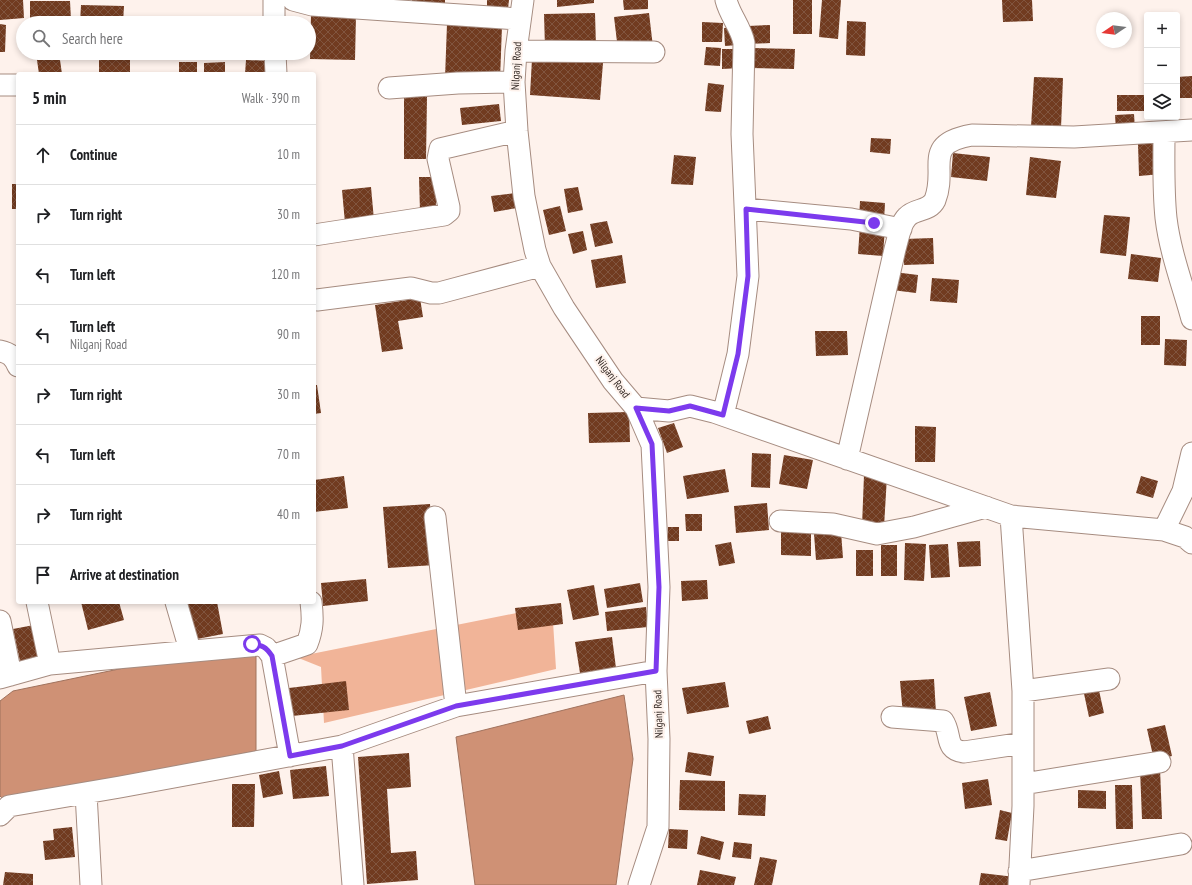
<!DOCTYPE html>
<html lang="en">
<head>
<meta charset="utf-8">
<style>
	:root { --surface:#fff; --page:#f6f6f6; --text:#202124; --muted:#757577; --line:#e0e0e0 }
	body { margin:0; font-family:"PT Sans Narrow",sans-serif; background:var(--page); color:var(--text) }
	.controls { position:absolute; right:12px; top:12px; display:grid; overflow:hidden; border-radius:4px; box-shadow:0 2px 6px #0003 }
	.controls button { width:36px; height:36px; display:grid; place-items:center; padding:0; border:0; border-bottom:1px solid var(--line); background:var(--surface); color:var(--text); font:20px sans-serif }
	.compass { position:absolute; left:1096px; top:12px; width:36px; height:36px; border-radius:50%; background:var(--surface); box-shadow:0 2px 6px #0003; rotate:257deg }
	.stop { position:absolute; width:12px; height:12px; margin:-9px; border:3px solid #7c3aed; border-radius:50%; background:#fff }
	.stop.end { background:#7c3aed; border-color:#fff; box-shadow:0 1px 4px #0008 }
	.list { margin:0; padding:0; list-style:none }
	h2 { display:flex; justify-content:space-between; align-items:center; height:52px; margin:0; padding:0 16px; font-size:17px }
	h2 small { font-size:13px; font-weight:400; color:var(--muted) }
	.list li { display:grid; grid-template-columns:26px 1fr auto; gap:12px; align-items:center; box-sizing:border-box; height:60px; padding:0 16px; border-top:1px solid var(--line) }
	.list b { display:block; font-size:15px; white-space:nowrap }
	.list p { margin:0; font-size:13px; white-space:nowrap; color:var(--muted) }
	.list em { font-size:13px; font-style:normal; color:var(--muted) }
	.icon { flex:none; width:22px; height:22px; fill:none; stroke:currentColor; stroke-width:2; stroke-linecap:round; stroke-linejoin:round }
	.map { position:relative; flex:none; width:1192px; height:885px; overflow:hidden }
	.search { position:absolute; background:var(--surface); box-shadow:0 2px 6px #0003; left:16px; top:16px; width:300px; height:44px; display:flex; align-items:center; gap:10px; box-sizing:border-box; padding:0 14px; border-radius:22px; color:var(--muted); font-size:15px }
	.panel { position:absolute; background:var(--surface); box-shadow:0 2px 6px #0003; left:16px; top:72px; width:300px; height:532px; border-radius:4px }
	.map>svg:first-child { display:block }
</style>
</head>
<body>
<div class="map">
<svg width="1192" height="885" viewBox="0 0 1192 885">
	<defs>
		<pattern id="building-cross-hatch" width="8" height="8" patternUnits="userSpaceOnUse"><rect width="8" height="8" fill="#713b20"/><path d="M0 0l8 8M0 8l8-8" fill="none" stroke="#81553f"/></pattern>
	</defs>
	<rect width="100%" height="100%" fill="#fef2ec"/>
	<path fill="#f1b498" d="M552,606L556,669L324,723L321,667L296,657Z"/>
	<path fill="#cf9175" stroke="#a0725d" d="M230,646L256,656V751L3,799L0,796V701L13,691Z
		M624,695L633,759L616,885H475L456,737Z"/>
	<path fill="url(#building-cross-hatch)" d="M0,0H23L24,18L0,20Z
		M412,0H445V5H412Z
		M487,0H509L508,9L487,8Z
		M557,0H594V3L557,7Z
		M623,0H648V9L624,10Z
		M793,0H812V34H793Z
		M822,0H841L838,39L819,37Z
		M1002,0H1032L1033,21L1003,22Z
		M30,1H70L71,20H30Z
		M81,5L124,6L123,23H80Z
		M595,13L596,47L545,48L544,14Z
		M649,13L653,47L618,50L614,17Z
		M311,15H356L355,60L310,59Z
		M227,18V23H204V19Z
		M847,21L866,22L865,56L846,55Z
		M702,22L723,23L722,42H702Z
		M0,24L6,25L5,52H0Z
		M447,24L502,26L500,80L445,78Z
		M770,25V43L749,44L748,26Z
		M737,27L738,45L725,46L724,28Z
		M706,47L721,48L720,66L704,65Z
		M750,48L795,49L794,69L749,68Z
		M722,49H740V68L722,69Z
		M36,53H59L62,74H39Z
		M99,53H130V74H99Z
		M180,53H196V57H180Z
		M204,53H227V55H204Z
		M532,59L603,63L600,100L530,95Z
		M246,60L272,61L271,74H245Z
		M179,62H197V74H179Z
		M225,62V74H204V63Z
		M1192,76V98H1177V77Z
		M1034,77L1063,78L1061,128L1031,127Z
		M708,83L724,85L721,112L705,111Z
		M1117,95H1145V111H1117Z
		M404,97H427L426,159H404Z
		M499,104L501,121L462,125L460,108Z
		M1134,114L1135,129L1116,130L1115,115Z
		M871,138L891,139L890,154L870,152Z
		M1160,143L1162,174L1139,176L1138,144Z
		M953,153L990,157L987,181L951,177Z
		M674,155L696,157L693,185L671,184Z
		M1030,157L1061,161L1056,198L1026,195Z
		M419,177H436V212H420Z
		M12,184H18V209H12Z
		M371,187L374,220L345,223L342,190Z
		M578,187L583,210L568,213L564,189Z
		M515,193L517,208L494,212L491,196Z
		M860,201L885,203L884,221L859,219Z
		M560,206L566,231L549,235L543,210Z
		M1104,215L1130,217L1126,256L1100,253Z
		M607,221L613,243L595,247L590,224Z
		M860,225L885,227L883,256L858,254Z
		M583,231L587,250L573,254L568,234Z
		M933,238L934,264L904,265V239Z
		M1131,254L1161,258L1158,282L1128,279Z
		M622,255L626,283L596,288L591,260Z
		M894,272L918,275L916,293L892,290Z
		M932,278L959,280L957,303L930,301Z
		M420,298L423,317L398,321L403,349L382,352L375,305Z
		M1141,316H1160V345H1141Z
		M815,331H847L848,355L816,356Z
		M1165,339L1187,340L1186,366L1164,365Z
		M314,385H317L321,413L314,414Z
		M629,412L630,442L589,443L588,413Z
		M674,423L683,447L667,453L658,428Z
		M915,426L936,427L935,462H915Z
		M752,453L771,454L770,488L751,487Z
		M784,455L813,460L807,489L779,484Z
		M725,469L729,492L687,499L683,476Z
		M864,475L887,476L884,527L862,526Z
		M344,476L348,508L314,512V480Z
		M1141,476L1158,481L1153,498L1136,493Z
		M767,503L769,530L736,533L734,506Z
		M430,504L435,565L388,568L383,507Z
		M685,514H702V531H686Z
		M668,527H679V541H668Z
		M781,531H811V556L781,555Z
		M841,532L843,558L816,560L814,534Z
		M980,541L981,566L959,567L957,542Z
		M731,542L735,563L719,566L715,545Z
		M905,543L926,544L924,581L904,580Z
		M948,544L950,577L931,578L929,545Z
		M881,545H897V576H881Z
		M856,550H873V576H856Z
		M366,579L368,601L323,606L321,583Z
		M707,580L708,599L682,601L681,581Z
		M640,583L643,602L607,608L604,589Z
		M594,585L599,615L573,620L567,590Z
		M81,602H119L124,620L88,630Z
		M185,602H217L223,634L192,640Z
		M561,603L563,624L518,630L515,608Z
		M646,607L648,627L607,631L605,612Z
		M34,625L42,661L21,666L13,629Z
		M612,637L616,668L580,673L575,642Z
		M934,679L936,713L903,715L900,681Z
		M346,681L349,710L292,716L289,688Z
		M725,682L729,707L687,714L682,688Z
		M1098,686L1104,713L1089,717L1083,689Z
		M990,692L997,726L971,731L964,697Z
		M768,716L771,729L749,734L746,721Z
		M1165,725L1172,756L1154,760L1147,729Z
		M688,752L714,756L711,776L685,772Z
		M409,753L411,787L387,789L391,853L416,851L418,880L367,884L358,757Z
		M326,766L329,796L293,799L290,770Z
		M1160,768L1162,819H1142L1140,769Z
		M279,771L283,794L263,798L259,775Z
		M988,779L992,805L965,809L962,783Z
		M680,780L725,781V811L679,810Z
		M232,784H255L254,827H232Z
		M1115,785H1132L1133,829H1116Z
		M1078,790L1106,791V809L1078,808Z
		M739,794L766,795L765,816L738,815Z
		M1000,810L1012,813L1007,841L995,839Z
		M72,827L75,857L45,860L43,841L54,840L53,829Z
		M669,829L688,830L687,849L668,848Z
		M701,836L724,842L720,860L697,854Z
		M734,842L752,844L751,859L732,857Z
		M760,857L777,860L772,885H754Z
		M700,870L736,877L734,885H697Z
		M5,872L33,874V885H3Z
		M981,873L1015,877L1014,885H979Z"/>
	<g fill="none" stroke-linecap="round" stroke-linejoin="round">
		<defs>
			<path id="minor" d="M274,0V23
				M293,0L312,5L519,19
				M523,0L516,51L514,82L517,131L524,196L535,250L540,266L564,308L613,381L636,408L652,445L659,587L656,671L659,739L658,827L639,885
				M516,51L654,52
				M275,53L276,74
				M0,85H18
				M389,88L458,83L514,82
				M1164,132C1164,160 1163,189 1166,218C1170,252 1183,286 1192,319
				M746,209L851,219L901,229
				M314,235L444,215L449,211V207L438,159L440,149L517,131
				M317,300L411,288L431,293H439L540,266
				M0,351C10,353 14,357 18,366
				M636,408L669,411L690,406L714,412L1011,516
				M723,415L738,354L748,276L742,134L744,43C741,27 730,16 726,0
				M847,459L895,249C898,239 900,224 907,217C915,208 929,212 935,200C948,167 921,144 972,135L1074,137L1192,130
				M435,517L456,706
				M780,521L833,524L877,534L914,527L986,507
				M1164,530L1183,491L1192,453
				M37,602L50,664
				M176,602L190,650
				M0,621L11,675
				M272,656L307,644C313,629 313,618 311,602
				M0,678L50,664L260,645L266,648L272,656L290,756
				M1023,691L1109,679
				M892,717L943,721C952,734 944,750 964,752L1023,743
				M1023,784L1160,762
				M86,793L91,885
				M0,815L9,806L120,787L342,746
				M1019,871L1181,844
				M353,885L342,746L456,706L656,671
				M1019,885L1023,806V691L1011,516L1164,530L1185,537L1192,543"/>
		</defs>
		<use href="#minor" stroke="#a68c80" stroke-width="23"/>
		<use href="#minor" stroke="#fff" stroke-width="21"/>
	</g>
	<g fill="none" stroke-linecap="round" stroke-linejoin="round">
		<path stroke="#7c3aed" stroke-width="5" d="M252,644C262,645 266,647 272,656L290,756L342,746L456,706L656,671L659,587L652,444L636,408L669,411L690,406L723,415L738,354L748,276L746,209L874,223"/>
	</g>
	<g text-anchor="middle" stroke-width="4" stroke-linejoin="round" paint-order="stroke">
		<g font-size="11" fill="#332924" stroke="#fef2ec">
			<text transform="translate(516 66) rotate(-87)" y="4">Nilganj Road</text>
			<text transform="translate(613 377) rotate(53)" y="4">Nilganj Road</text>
			<text transform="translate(658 714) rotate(-92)" y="4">Nilganj Road</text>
		</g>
	</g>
</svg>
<div class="controls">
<button>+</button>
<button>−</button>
<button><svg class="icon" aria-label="layers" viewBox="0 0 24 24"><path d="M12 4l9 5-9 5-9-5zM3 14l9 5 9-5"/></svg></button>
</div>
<svg class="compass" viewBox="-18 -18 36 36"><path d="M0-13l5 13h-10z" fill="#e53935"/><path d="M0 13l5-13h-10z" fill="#757577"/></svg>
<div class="stop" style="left:252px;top:644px"></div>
<div class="stop end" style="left:874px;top:223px"></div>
<div class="search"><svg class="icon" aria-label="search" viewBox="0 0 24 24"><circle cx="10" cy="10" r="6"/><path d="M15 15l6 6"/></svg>Search here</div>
<section class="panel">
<h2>5 min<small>Walk · 390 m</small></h2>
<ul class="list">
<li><svg class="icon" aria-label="ahead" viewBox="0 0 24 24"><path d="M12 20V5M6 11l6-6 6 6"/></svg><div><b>Continue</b></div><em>10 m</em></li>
<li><svg class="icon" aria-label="right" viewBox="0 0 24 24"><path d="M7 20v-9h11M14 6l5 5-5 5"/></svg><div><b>Turn right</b></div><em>30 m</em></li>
<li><svg class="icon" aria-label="left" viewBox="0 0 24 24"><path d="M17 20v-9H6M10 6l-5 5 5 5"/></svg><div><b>Turn left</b></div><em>120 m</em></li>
<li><svg class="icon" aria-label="left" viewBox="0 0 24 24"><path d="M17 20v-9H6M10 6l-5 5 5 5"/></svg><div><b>Turn left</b><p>Nilganj Road</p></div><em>90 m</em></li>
<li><svg class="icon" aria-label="right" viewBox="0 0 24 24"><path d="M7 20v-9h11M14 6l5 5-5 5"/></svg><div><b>Turn right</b></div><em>30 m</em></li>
<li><svg class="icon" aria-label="left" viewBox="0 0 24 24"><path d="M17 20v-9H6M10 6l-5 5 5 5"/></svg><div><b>Turn left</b></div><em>70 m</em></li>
<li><svg class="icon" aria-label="right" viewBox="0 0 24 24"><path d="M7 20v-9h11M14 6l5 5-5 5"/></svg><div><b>Turn right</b></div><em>40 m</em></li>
<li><svg class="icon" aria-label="arrive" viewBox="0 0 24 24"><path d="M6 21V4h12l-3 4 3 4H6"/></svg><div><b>Arrive at destination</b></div></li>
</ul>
</section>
</div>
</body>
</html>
